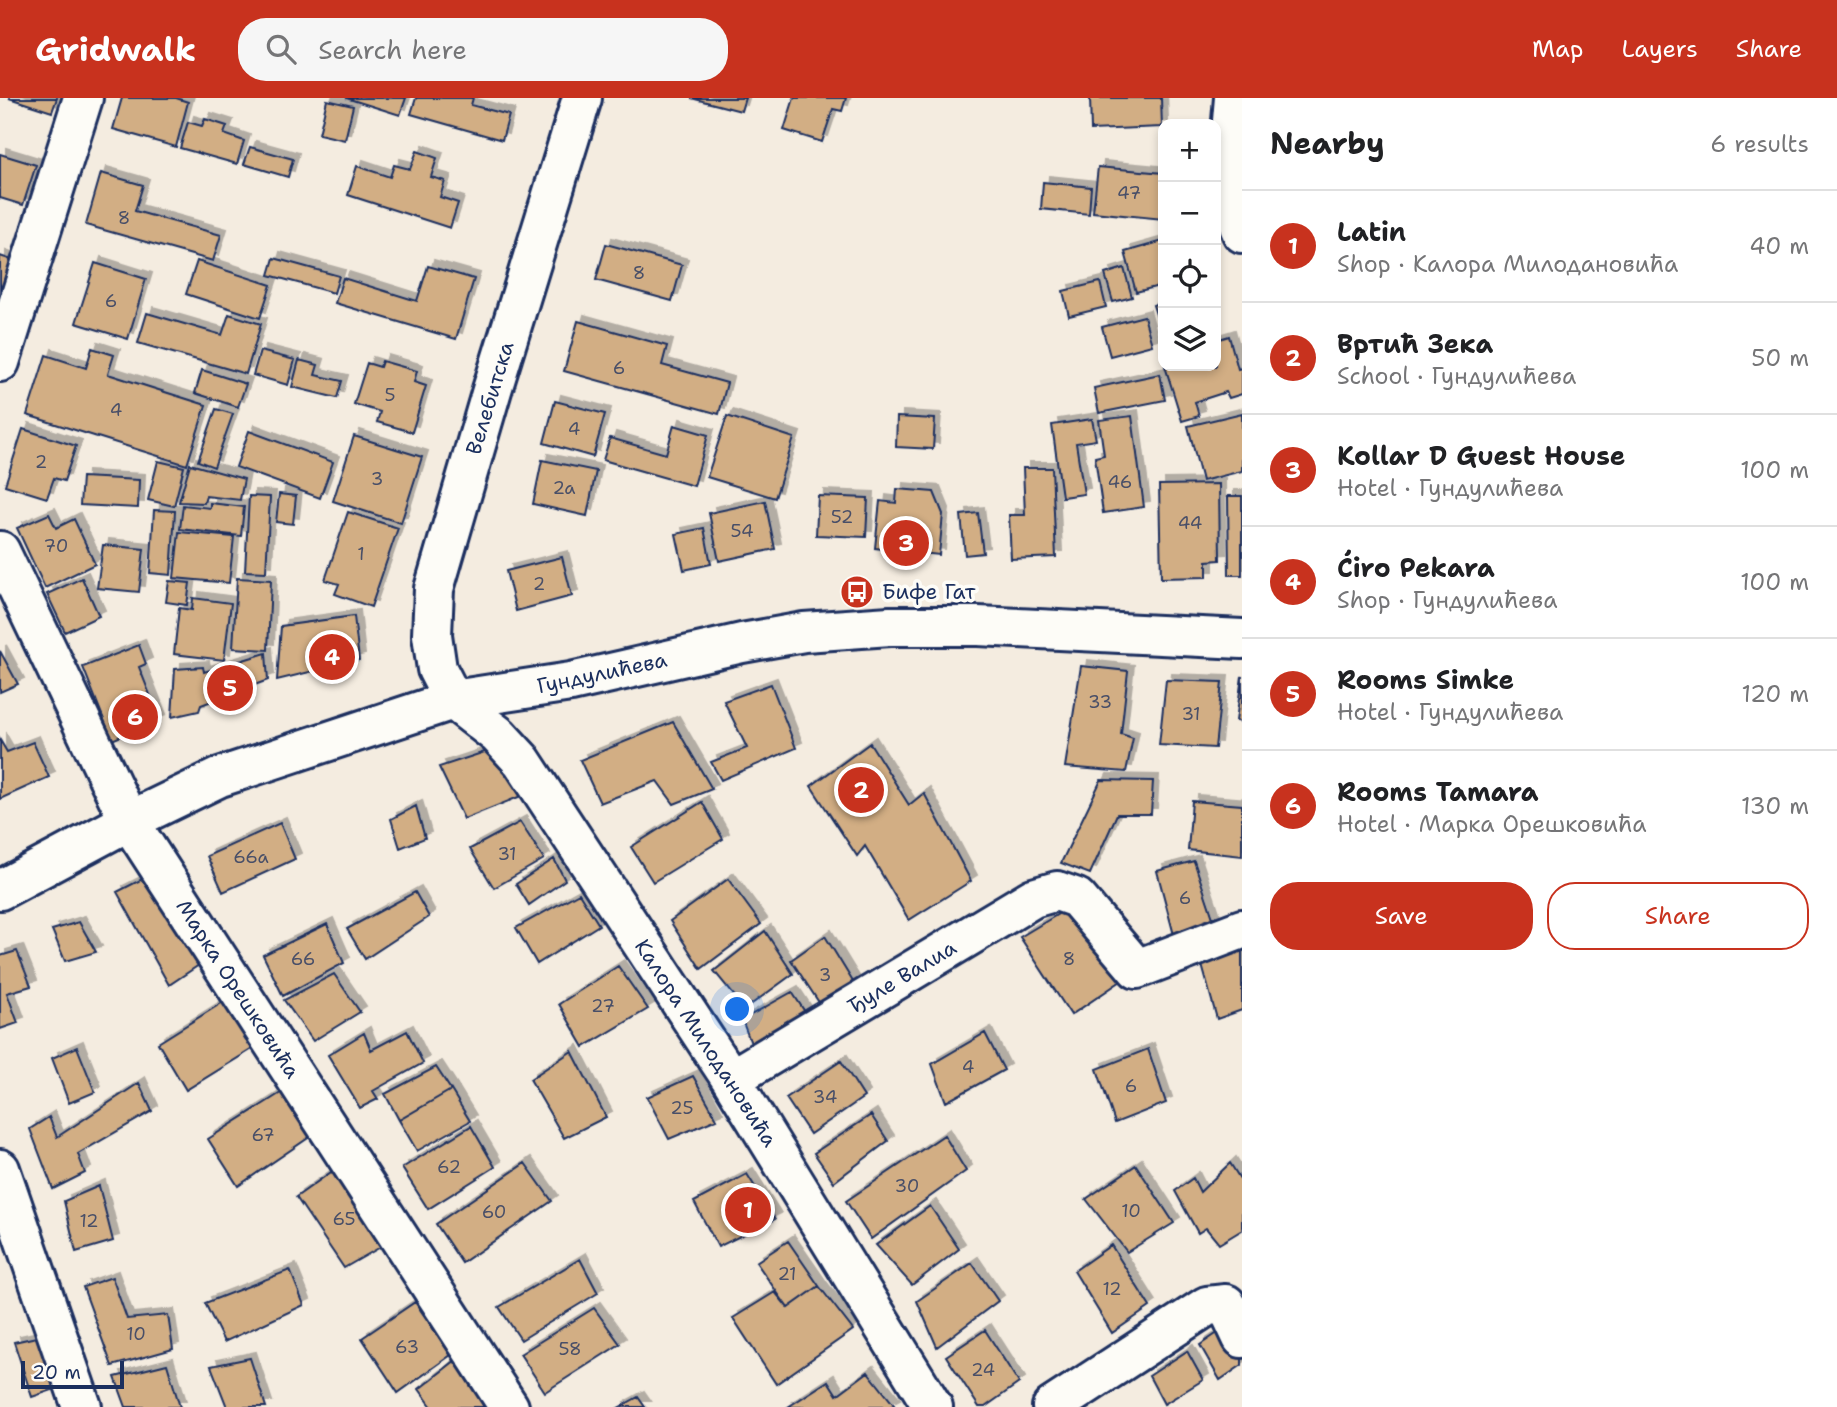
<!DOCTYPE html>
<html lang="en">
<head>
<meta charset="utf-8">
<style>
	:root { --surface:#fff; --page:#f6f6f6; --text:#202124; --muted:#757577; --line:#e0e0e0; --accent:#c8321e }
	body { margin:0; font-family:"Shantell Sans",sans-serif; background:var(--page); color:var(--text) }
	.controls { position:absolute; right:21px; top:21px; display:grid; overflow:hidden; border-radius:14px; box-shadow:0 4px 10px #0003 }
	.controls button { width:63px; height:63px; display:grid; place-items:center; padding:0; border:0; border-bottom:2px solid var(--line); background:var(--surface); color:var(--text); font:35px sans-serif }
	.scale { position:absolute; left:21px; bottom:18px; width:103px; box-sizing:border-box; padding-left:7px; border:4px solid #1b2f5e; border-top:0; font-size:19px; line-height:24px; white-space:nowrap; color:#1b2f5e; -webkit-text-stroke:5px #fdfcf7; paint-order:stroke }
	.you { position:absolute; left:738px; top:912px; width:24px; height:24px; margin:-18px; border:5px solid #fff; border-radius:50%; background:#1a73e8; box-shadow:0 0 0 10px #1a73e833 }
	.badge { display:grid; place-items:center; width:46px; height:46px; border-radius:50%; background:var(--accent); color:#fff; font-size:23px; font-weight:700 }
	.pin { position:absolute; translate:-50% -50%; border:4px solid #fff; box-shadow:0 2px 7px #0006 }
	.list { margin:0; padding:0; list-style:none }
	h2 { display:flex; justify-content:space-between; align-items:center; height:91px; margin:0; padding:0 28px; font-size:30px }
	h2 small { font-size:23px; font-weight:400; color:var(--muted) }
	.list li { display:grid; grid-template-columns:46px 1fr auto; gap:21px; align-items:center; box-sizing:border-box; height:112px; padding:0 28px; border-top:2px solid var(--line) }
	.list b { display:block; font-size:26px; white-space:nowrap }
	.list p { margin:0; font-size:23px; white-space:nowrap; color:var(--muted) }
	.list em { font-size:23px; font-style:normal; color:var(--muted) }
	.actions { display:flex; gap:14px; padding:21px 28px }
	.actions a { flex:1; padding:16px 0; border:2px solid var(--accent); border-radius:28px; text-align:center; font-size:24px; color:var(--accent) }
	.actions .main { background:var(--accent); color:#fff }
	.icon { flex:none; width:38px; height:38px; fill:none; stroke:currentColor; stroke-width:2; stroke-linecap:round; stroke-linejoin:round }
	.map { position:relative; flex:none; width:1242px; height:1309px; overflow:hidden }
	header { display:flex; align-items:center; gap:42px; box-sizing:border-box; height:98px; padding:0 35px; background:var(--accent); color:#fff }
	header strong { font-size:33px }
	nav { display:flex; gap:38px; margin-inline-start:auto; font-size:24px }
	.search { width:490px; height:63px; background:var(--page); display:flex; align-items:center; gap:18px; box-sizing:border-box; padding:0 24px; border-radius:28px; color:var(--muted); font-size:26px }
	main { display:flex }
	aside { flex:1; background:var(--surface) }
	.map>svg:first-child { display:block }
</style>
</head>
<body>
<header>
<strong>Gridwalk</strong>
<div class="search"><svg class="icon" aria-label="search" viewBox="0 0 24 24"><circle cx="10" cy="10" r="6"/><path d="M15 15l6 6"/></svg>Search here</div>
<nav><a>Map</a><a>Layers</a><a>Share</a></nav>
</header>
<main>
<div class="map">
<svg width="1242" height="1309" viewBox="0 0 1242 1309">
	<defs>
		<filter id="shadow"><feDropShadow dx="6" dy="-6" stdDeviation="0" flood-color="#0004"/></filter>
	</defs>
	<rect width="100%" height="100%" fill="#f4ece0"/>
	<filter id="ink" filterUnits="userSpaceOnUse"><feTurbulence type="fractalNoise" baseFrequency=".0143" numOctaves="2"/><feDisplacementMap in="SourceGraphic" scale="14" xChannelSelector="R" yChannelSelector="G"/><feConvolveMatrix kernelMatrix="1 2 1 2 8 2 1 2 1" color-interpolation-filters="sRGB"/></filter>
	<g filter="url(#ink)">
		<path fill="#d2ae84" stroke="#1b2f5e" stroke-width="2" filter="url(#shadow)" d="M9,0H57L52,14Z
			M122,0H176L188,4L176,49L113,31Z
			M346,0H406L400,17Z
			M416,0H473L471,7L509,17L502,42L411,16Z
			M691,0H745L741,13Z
			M794,0H846L842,13L833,11L822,44L784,32Z
			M1090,0H1161L1162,29L1091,32Z
			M327,2L353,8L345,42L319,36Z
			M205,21L227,28L224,36L244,43L237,66L180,50L188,24L202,28Z
			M250,49L293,61L288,79L244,66Z
			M417,53L437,60L431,79L445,83L440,99L458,105L450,130L348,97L357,68L390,79L394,67L410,71Z
			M0,56L36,67L23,107L0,100Z
			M1098,69L1163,75V121L1093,114Z
			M101,75L143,87L135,113L221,137L213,163L86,127Z
			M1043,84L1091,89L1089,116L1041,111Z
			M1163,143V187L1136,194L1125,154Z
			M606,146L682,167L672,203L596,182Z
			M0,158L15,163L1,200H0Z
			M274,160L339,178L334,195L269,177Z
			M197,163L271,187L260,220L186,196Z
			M95,165L146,181L128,241L76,225Z
			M428,168L474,181L456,241L335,205L343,180L417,203Z
			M1124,170L1132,199L1113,204L1105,176Z
			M1100,184L1106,209L1069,218L1063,193Z
			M1163,203V238L1153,207Z
			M147,215L222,237L229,216L261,226L246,276L138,245Z
			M1144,218L1152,247L1110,258L1102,229Z
			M578,223L667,248L662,267L727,285L719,316L564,273Z
			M1229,238L1238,271L1242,270V296L1229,300L1226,294L1195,304L1199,318L1182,323L1165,268H1216V242Z
			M92,250L114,257L108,276L206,307L187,367L27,317L46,257L86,270Z
			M260,253L295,262L288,287L253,277Z
			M299,262L318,267L315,277L342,283L337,300L292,289Z
			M382,263L417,273L414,284L426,288L412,334L377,324L380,314L354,306L367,265L380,269Z
			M202,272L246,286L238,309L195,295Z
			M1160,276L1165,302L1099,315L1094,290Z
			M555,303L605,316L593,359L544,345Z
			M216,311L233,316L214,369L198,363Z
			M1242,315V373L1202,383L1188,328Z
			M727,318L794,340L775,400L707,379Z
			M1132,318L1144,409L1103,415L1095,359L1104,357L1099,322Z
			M897,319L935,321L933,351L896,349Z
			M1092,321L1096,342L1076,345L1084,396L1062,399L1052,327Z
			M674,327L708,337L694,388L603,362L610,340L666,356Z
			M23,331L76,348L64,383L54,380L47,400L5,387Z
			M249,333L333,364L320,400L236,369Z
			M354,338L422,359L401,425L333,403Z
			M542,362L596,373L587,418L533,406Z
			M158,363L184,369L174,408L148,402Z
			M190,366L244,381L240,402L206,398L204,405L179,404Z
			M1023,370H1052L1056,459L1011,461L1009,417H1025Z
			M82,379L139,382L138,410L80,407Z
			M1219,386L1220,462L1207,463V479L1161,480L1159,387Z
			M897,391L934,394L943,416L939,457L875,450L880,403L896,405Z
			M279,396L296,398L293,426L276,424Z
			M249,398L270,399L266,474L245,473Z
			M818,398L868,400L866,439L816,437Z
			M1228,398H1242V477H1229Z
			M765,403L775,451L719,463L709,415Z
			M210,405L244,409L241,438L180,431L183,407L210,410Z
			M154,412L175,413L171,477L150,475Z
			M348,414L398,430L371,509L335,496L339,486L325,482Z
			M978,415L983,455L965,457L961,417Z
			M49,416L56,430L74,421L95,466L45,490L17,430Z
			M704,430L711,466L684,472L676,436Z
			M179,434L234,439L229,485L174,480Z
			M103,447L144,451L139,494L97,490Z
			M562,459L572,498L516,513L506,473Z
			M82,480L99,518L65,534L47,496Z
			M237,480L271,482L268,552L233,550Z
			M169,483L190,485L187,507L166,504Z
			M193,500L231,505L224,562L174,556L179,510L192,512Z
			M354,518L359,562L277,582L281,528Z
			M139,547L146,566L139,569L160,622L112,642L83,569Z
			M0,553L18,586L0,594Z
			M266,555L268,582L201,607L199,613L172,619L175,571L203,569L204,574Z
			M1081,568L1128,573L1121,636L1133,640L1126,674L1065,669Z
			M1242,578V624L1236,623Z
			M1166,582L1222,584L1215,650L1159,647Z
			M771,586L796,650L721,682L711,664L747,650L724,603Z
			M673,624L712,691L674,706L657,683L600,705L580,662Z
			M0,642L7,654L33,644L49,679L0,701Z
			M870,645L909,707L924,695L971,783L909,822L865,748L857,758L811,688Z
			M494,651L526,696L464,721L439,669Z
			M1101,682L1153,683L1151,716H1117L1090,776L1061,765Z
			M1192,703L1242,707V758L1188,752Z
			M702,704L723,741L653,784L631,749Z
			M416,708L425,740L400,750L391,721Z
			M520,724L544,761L494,790L470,751Z
			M280,725L295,761L223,794L207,758Z
			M554,761L565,782L529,807L516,786Z
			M1194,763L1215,826L1174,837L1157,773Z
			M152,776L202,865L169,887L117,794Z
			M728,781L761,826L701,871L670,823Z
			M415,794L429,819L365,861L347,831Z
			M579,795L599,827L537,866L516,830Z
			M1065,812L1121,883L1071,917L1020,839Z
			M79,824L96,854L65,863L52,832Z
			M327,826L344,865L283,898L263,857Z
			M765,833L793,876L745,911L714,873Z
			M825,838L858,892L822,909L791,862Z
			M17,853L31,888L7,895L18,925L0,931V858Z
			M1242,853V912L1217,921L1202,867Z
			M618,868L648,911L584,949L559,906Z
			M334,876L360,914L313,943L284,902Z
			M792,894L807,917L752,948L742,922Z
			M228,901L262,945L186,992L158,945Z
			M407,933L423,965L373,993L378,1001L360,1010L328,957L364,935L371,952Z
			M985,935L1004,972L946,1004L932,966Z
			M77,949L95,994L69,1005L52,960Z
			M1148,951L1166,1005L1115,1025L1097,971Z
			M572,953L606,1019L564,1040L530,981Z
			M841,963L864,999L810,1036L786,1000Z
			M436,969L451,992L399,1022L385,996Z
			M693,978L717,1021L669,1041L647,999Z
			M139,985L152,1013L78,1056L85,1075L53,1091L30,1031L49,1019L57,1039Z
			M287,991L317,1034L238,1088L208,1041Z
			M451,992L470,1023L417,1053L399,1022Z
			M871,1017L888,1043L834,1084L814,1055Z
			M471,1028L495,1069L428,1111L402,1070Z
			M944,1037L966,1073L871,1141L846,1103Z
			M525,1065L552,1103L462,1165L436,1126Z
			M1230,1065L1242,1084V1132L1219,1146L1206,1130L1198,1135L1175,1093L1193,1080L1200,1094Z
			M341,1067L391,1143L344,1170L296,1099Z
			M1136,1067L1174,1125L1127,1154L1086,1101Z
			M747,1076L775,1121L718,1149L694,1104Z
			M99,1088L113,1143L76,1154L64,1103Z
			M930,1108L959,1151L912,1187L876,1147Z
			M788,1143L819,1188L788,1210L756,1164Z
			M1111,1147L1150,1209L1112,1235L1074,1173Z
			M580,1161L598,1195L521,1242L499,1209Z
			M972,1165L998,1203L937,1249L917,1203Z
			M290,1172L304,1207L224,1244L205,1205Z
			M112,1179L127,1221L168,1217L173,1251L112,1268L83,1189Z
			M819,1188L853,1232L776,1286L733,1220L775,1194L788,1210Z
			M415,1204L451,1257L398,1295L362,1240Z
			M594,1210L620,1246L545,1294L520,1256Z
			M1225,1230L1242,1261V1267L1220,1282L1200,1247Z
			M985,1232L1019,1285L985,1309H979L946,1258Z
			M50,1236L70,1286L32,1299L14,1244Z
			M1187,1253L1203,1282L1164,1306L1149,1278Z
			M250,1260L266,1309H227L211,1268Z
			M456,1262L491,1309H432L419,1291Z
			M167,1266L180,1309H126L115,1279Z
			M868,1274L894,1307L890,1309H788L828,1283L837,1297Z
			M638,1299L645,1309H620Z"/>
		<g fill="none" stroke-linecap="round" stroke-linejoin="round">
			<defs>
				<path id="street" d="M1234,0L1230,46L1239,128L1242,135
					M0,264L83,0
					M0,453L129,723L509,1309
					M453,602L498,637L522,663L731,981L933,1309
					M453,602L571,584L742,545L804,534L890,528H978L1242,541
					M731,981L1033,800L1057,793L1077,800L1137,871L1242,831
					M0,1071L82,1309
					M1052,1309L1207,1208L1226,1206L1242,1240"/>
				<path id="secondary" d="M0,792L129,723L220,679L453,602L437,571L432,537L434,491L492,292L582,0"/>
			</defs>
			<use href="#street" stroke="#1b2f5e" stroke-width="44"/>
			<use href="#secondary" stroke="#1b2f5e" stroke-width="44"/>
			<use href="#street" stroke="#fdfcf7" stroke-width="38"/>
			<use href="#secondary" stroke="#fdfcf7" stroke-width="38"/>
		</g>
	</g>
	<defs>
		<symbol id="bus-disc" viewBox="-11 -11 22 22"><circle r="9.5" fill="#c8321e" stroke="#fdfcf7"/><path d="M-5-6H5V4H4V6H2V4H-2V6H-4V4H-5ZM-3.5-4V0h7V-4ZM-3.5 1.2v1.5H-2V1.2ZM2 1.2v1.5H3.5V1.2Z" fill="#fff"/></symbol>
	</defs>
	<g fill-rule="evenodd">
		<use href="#bus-disc" x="838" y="475" width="38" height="38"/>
	</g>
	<g text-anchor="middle" stroke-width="7" stroke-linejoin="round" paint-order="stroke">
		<g font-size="18" fill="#494f68">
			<text x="1129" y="101">47</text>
			<text x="124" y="126">8</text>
			<text x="639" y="181">8</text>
			<text x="111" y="209">6</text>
			<text x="619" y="276">6</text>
			<text x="390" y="303">5</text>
			<text x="116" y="318">4</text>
			<text x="574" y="337">4</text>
			<text x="41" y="370">2</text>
			<text x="377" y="387">3</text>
			<text x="1120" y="390">46</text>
			<text x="564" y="396">2a</text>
			<text x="842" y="425">52</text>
			<text x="1190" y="431">44</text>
			<text x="742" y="439">54</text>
			<text x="56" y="454">70</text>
			<text x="361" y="462">1</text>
			<text x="539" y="492">2</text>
			<text x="1100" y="610">33</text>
			<text x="1191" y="622">31</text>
			<text x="507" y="762">31</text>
			<text x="251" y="765">66a</text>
			<text x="1185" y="806">6</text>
			<text x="303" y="867">66</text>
			<text x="1069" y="867">8</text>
			<text x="825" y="883">3</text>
			<text x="603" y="914">27</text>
			<text x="968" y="975">4</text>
			<text x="1131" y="994">6</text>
			<text x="825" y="1005">34</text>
			<text x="682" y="1016">25</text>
			<text x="263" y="1043">67</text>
			<text x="449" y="1075">62</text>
			<text x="907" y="1094">30</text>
			<text x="1131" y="1119">10</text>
			<text x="494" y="1120">60</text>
			<text x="344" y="1127">65</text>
			<text x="89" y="1129">12</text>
			<text x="787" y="1182">21</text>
			<text x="1112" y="1197">12</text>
			<text x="136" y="1242">10</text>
			<text x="407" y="1255">63</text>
			<text x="570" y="1257">58</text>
			<text x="983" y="1278">24</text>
		</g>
		<g font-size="21" fill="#1b2f5e" stroke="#fdfcf7">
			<text transform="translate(490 300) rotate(-73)" y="7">Велебитска</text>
			<text transform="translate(602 575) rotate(-12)" y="7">Гундулићева</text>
			<text transform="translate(902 879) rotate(-31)" y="7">Ђуле Валиа</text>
			<text transform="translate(238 891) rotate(57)" y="7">Марка Орешковића</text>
			<text transform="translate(706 945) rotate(57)" y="7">Калора Милодановића</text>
		</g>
		<g font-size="21" fill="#1b2f5e" stroke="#fdfcf7" text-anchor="start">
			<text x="882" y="501">Бифе Гат</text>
		</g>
	</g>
</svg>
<div class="controls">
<button>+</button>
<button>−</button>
<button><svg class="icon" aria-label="locate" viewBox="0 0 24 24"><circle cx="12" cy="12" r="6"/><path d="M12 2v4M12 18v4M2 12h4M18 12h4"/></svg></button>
<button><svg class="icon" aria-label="layers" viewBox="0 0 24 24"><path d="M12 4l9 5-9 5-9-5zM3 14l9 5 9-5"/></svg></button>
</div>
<div class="scale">20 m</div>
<div class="you"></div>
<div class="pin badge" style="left:748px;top:1112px">1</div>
<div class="pin badge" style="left:861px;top:692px">2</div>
<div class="pin badge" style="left:906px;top:445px">3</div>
<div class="pin badge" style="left:332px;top:559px">4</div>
<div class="pin badge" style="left:230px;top:590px">5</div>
<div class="pin badge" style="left:135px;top:619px">6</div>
</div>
<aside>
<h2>Nearby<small>6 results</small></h2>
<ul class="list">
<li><span class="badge">1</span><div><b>Latin</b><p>Shop · Калора Милодановића</p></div><em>40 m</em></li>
<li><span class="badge">2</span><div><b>Вртић Зека</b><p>School · Гундулићева</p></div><em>50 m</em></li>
<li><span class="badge">3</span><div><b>Kollar D Guest House</b><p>Hotel · Гундулићева</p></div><em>100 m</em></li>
<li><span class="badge">4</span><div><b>Ćiro Pekara</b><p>Shop · Гундулићева</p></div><em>100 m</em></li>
<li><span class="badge">5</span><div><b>Rooms Simke</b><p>Hotel · Гундулићева</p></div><em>120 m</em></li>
<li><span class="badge">6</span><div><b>Rooms Tamara</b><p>Hotel · Марка Орешковића</p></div><em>130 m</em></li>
</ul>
<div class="actions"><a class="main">Save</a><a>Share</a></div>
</aside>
</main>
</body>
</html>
